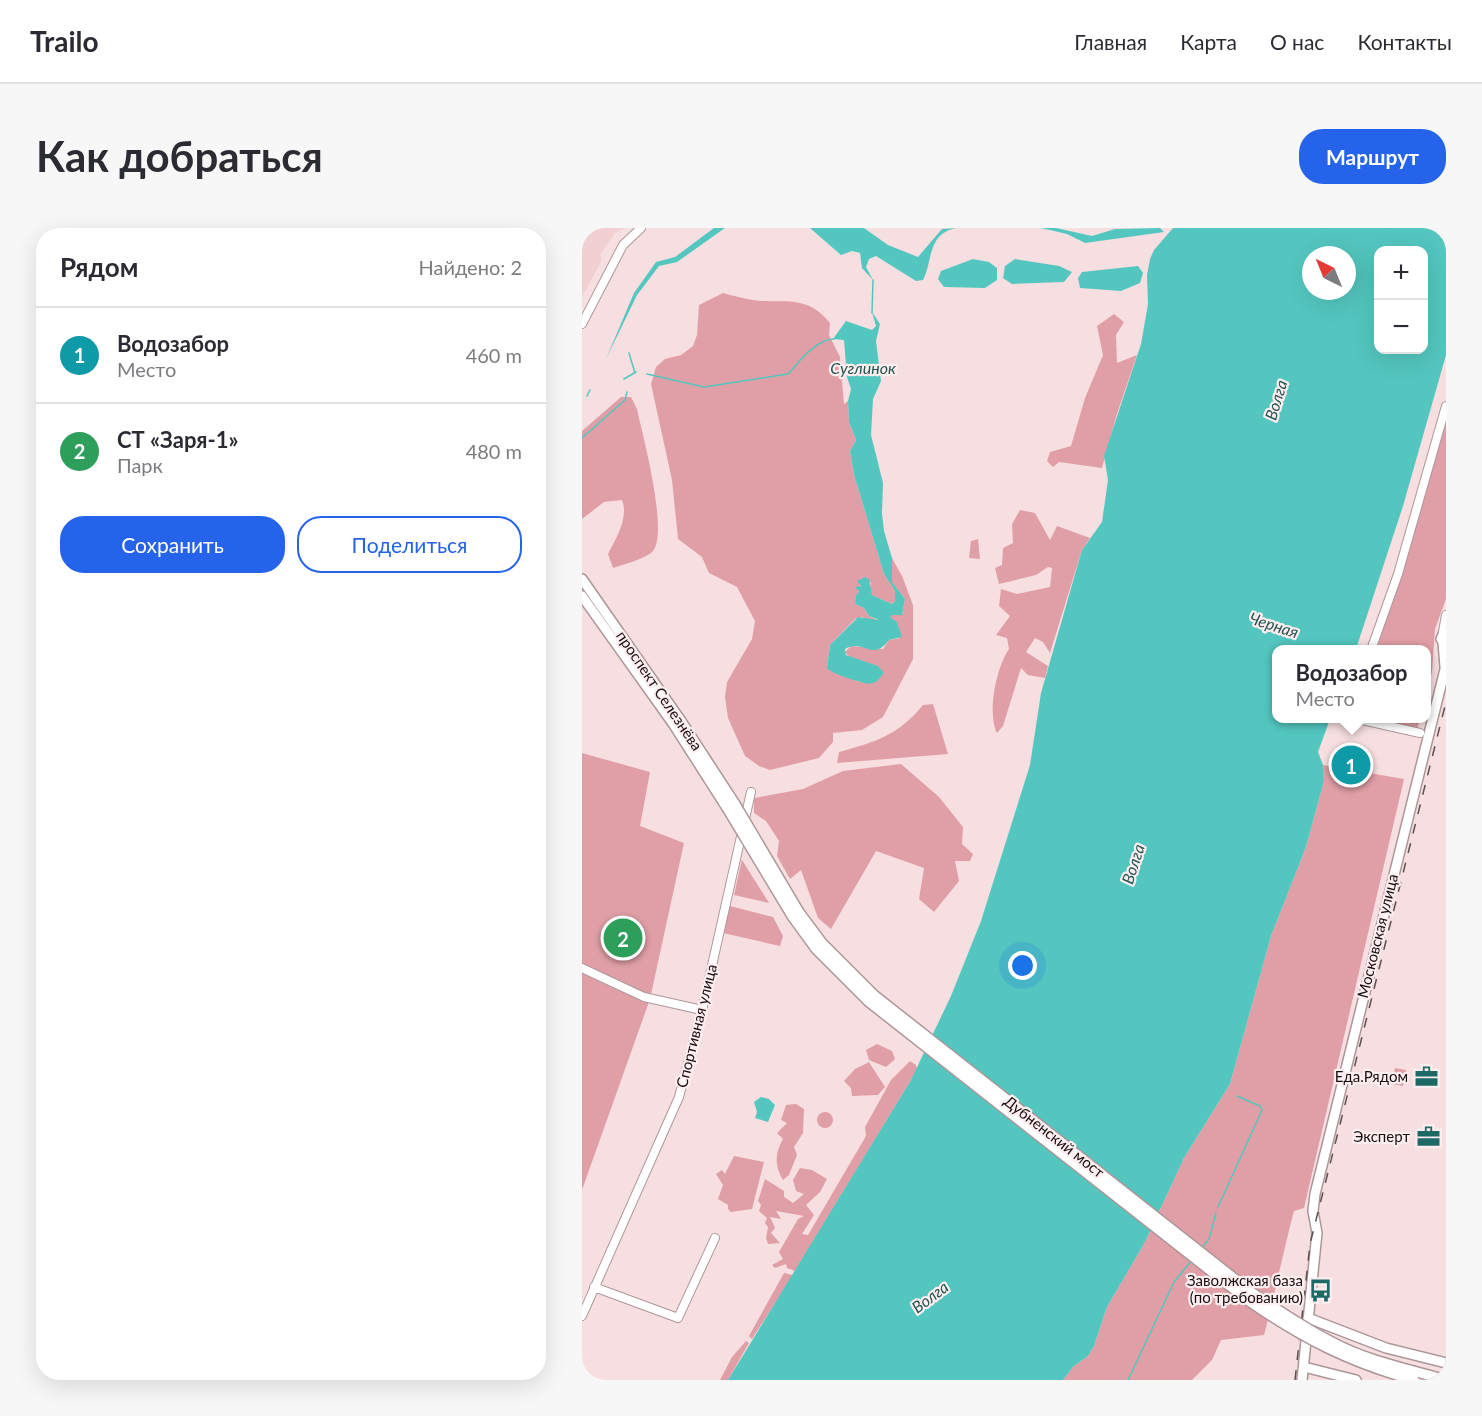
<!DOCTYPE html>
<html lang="ru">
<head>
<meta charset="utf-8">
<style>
	:root { --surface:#fff; --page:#f7f7f7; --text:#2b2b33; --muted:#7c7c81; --line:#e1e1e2; --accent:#2563eb }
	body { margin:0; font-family:Lato,sans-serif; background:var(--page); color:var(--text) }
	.controls { position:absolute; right:18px; top:18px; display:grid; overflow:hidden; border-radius:12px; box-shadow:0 6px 24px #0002 }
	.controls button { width:54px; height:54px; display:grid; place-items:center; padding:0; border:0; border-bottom:2px solid var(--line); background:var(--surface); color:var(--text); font:30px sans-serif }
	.compass { position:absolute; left:720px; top:18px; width:54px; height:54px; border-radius:50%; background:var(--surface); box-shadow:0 6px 24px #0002; rotate:317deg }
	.you { position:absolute; left:441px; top:738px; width:21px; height:21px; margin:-15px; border:4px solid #fff; border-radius:50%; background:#1a73e8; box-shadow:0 0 0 9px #1a73e833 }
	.badge { display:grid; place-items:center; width:39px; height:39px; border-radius:50%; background:var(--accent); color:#fff; font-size:20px; font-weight:700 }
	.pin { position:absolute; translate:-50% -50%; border:3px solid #fff; box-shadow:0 2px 6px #0006 }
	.popup { position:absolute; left:690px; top:417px; width:159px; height:78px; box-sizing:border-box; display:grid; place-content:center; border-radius:12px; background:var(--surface); filter:drop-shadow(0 2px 4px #0005); font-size:20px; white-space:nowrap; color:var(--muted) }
	.popup b { font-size:22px; color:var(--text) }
	.popup::after { content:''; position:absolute; left:50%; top:100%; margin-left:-12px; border:12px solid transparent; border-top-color:var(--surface) }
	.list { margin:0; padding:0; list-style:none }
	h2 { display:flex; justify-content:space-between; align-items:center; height:78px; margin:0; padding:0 24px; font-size:26px }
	h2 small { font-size:20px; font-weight:400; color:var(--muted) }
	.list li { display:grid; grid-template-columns:39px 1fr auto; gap:18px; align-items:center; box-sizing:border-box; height:96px; padding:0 24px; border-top:2px solid var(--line) }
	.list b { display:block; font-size:22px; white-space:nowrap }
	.list p { margin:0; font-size:20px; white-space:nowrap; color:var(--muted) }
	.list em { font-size:20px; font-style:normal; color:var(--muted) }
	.actions { display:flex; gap:12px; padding:18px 24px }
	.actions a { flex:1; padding:14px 0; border:2px solid var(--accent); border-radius:24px; text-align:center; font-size:21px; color:var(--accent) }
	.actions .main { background:var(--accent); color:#fff }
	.map { position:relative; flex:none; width:864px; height:1152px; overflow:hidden; border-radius:24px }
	header { display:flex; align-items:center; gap:36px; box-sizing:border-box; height:84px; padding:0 30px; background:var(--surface); border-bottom:2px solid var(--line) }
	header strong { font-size:28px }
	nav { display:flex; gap:33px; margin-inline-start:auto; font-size:21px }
	.intro { display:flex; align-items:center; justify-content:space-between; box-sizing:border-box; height:144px; padding:0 36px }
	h1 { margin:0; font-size:42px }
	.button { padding:15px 27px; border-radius:24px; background:var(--accent); color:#fff; font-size:21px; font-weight:700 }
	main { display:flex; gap:36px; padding:0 36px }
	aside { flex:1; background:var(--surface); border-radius:24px; box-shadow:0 6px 24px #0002 }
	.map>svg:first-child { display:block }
</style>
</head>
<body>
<header>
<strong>Trailo</strong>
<nav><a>Главная</a><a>Карта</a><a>О нас</a><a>Контакты</a></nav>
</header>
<div class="intro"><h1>Как добраться</h1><a class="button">Маршрут</a></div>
<main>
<aside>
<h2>Рядом<small>Найдено: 2</small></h2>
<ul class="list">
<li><span class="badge" style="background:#0f9aa8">1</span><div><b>Водозабор</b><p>Место</p></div><em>460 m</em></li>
<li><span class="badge" style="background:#2e9e5b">2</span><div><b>СТ «Заря-1»</b><p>Парк</p></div><em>480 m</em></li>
</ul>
<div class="actions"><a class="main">Сохранить</a><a>Поделиться</a></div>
</aside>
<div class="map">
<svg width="864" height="1152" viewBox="0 0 864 1152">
	<rect width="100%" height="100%" fill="#f7dfe1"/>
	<path fill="#f1d0d3" d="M0,0H43L33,5L18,27L20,32L0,69Z"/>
	<path fill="#e09fa6" d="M141,65C153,68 166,72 179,73C208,74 227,69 248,95L247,107L258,129L262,176L266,173L267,194L274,212L268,223L272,247L302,346L313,363V373L310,376L290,367L287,361L289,355L280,350L273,376L282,380L287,388L297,393L278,389L273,391L248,417L245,440L278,454L294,453L302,445C292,433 272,437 263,424L269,418L301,421L307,412L318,410L315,394L308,389L309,387H320L323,371L310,354V330L320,348L331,377V431L301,489L280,502L251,505V514L237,530L188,542L177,538L163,528L146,490L143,469L145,454L170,411L173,393L155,359L127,345L120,329L96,311L90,252L69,156L74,139L83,131L99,127L111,118L115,107L117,77Z
		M532,86L542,94L534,107L535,135L555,127L535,186L520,240L477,234L471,239L465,233L468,224L489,218L503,170L521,127L515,98Z
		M39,169H49L55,181C60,205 89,311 69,325C59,332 43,336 31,340L26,326C34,310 47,290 40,272L22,274L0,291V203Z
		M864,185V371L853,401L850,444L844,468V422H791Z
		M438,282L453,285L468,312L475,298L508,310L500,322L468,425L461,414L453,410L444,424L466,438L463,450L446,447L439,440L421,498L415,505C405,485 414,440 427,421L425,410L414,407L428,388L417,378L419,361L435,366L468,359L470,340L466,339L454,347L417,356L413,340L420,337L421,320L431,315L430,296Z
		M396,311L398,331L387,330L389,313Z
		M351,476L366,526L255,535L257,524C293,514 317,507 341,477Z
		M785,491H838L835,502Z
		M0,525L68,544L58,598L102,615L68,771L0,962Z
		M319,536L357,569L381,599L380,616L391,626L388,633H373L377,653L352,684L337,671L342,640L294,623L249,701L236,690L219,642L208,651L195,628L197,613L184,593L172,585V570L221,561L261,543Z
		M741,537L822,551L722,980L712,983C701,1024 693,1066 682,1107L639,1112L630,1132L610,1152H481L491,1139L506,1128L512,1118L525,1079L563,1014L602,930L648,856L689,708L724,619L742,553Z
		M160,631V632L187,675L152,667Z
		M148,678L191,689L201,708L198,718L141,705Z
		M295,816L310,823L313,831L304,839L287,832L284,822Z
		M328,833L334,837L335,842L329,852L213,1043L205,1040L204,1036L193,1040L190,1037L201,1031L197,1024L216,991L222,988L194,983L199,991L188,989L193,1000L189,1005L198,1015L186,1016L184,1010L186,999L183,995L185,990L177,983L179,977L176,973L183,951L202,963V969L211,975L222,966L214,963L211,952L218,940L230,942L245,951L238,964L224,977L232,987L220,1006L226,1007L284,908L283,899L309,852Z
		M287,834L303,859L296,867L270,868L269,860L262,853L273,841Z
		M813,840L824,842L821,858L810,856Z
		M214,876L222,881L221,905L212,919L215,927L207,947L201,952C192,937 193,925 201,911L195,905L205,895L199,892L204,877Z
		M235 892a8 8 0 1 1 16 0a8 8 0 1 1-16 0Z
		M152,928L182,934L170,981L149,984L146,981V977L136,971L141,957L134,946L140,942L143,946Z
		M202,1045L211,1047L170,1111L167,1108Z
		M164,1113L167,1115L146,1152H138L150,1129Z"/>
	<path fill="#53c6bf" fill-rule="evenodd" d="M132,0H143L95,34L77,38L55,67L24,131L52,65L74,34L93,29Z
		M228,0H282L306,17L336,29L360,1L374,0C345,6 351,33 341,52L334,53L294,28L287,31L284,39L291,52L280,40L278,25L270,23L259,27Z
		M459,0H474L510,8L533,1L578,0L582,4L503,15L485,6Z
		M591,0H864V127L821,278L774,421L694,422V490L748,491L736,524L741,537L742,553L724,619L689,708L648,856L602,930L563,1014L525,1079L512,1118L506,1128L491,1139L481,1152H146L329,852L369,768L399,693L448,537L459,465L500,322L520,294L526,252L522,228L559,116L566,76L565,47L568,31L572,22ZM796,22H842V122H796ZM729,27H765V63H729Z
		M391,31L407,34L415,40V52L403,60L362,59L356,51L359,43Z
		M433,31L477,38L490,44L482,54L430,56L421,50L423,38Z
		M556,38L561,45L558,55L539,63L498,60L496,50L500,44Z
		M290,84L298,96L294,113L299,153L291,171L289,207L301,255L300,285L302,303L310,330V354L323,371L320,387H310L308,389L315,394L320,409L307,412C289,435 283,410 263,421L264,427L296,438L302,445L294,454L287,456C278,454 249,446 245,440L248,417L276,389L297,392L287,388L282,380L273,376L274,368L277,363L273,359L279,358L275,353L283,349L287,351L290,367L310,376L313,373V363L302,346L272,247L268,223L274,212L267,194L266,173L269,161L265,149L262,112L251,111L264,93L290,102L294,98Z
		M179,869L187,871L193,877L186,894L173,890L175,884L172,874Z"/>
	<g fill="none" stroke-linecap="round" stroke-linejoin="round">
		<path stroke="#53c6bf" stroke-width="1.5" d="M290,85L291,52
			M47,125L53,145
			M65,146L122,159L206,146C217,134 234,111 252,111
			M42,151L54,144
			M5,168L8,162
			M0,210L43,172L45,164
			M636,979L680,882L678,878L655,868
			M619,1021L627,1011L634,985
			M546,1152L592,1054L610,1032"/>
		<defs>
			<path id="minor" d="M0,96L41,17L59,0
				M861,404L864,387
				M789,422L816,346L864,178
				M776,491L838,505
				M0,740L62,769L120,782
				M12,1059L96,1090L133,1010
				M0,1088L97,869L120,782L169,564"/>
			<path id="major" d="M0,351L99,493L153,576
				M0,368L92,497L145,580
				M864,400L859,411L864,418
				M861,414L863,439
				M726,1090L804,1120L864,1135
				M726,1140L774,1152
				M720,1152L735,1005L731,983L733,966L864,437"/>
		</defs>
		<use href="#minor" stroke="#ad9698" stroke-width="10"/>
		<use href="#major" stroke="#ad9698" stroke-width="12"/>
		<use href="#minor" stroke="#fff" stroke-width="8"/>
		<use href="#major" stroke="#fff" stroke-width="9"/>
		<path stroke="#5c4f50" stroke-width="1.5" stroke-dasharray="10 10" stroke-linecap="butt" d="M713,1152L728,1016L864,474"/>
		<defs>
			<path id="major-bridge" d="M153,576L217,684L240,715L292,767L672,1066C697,1083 722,1100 750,1114C785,1133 826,1141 864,1152
				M145,580L210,688L234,721L287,774L667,1073C720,1110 769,1135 832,1152"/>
		</defs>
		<use href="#major-bridge" stroke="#ad9698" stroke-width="12" stroke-linecap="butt"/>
		<use href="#major-bridge" stroke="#fff" stroke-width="9"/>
	</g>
	<defs>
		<symbol id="office-bare" viewBox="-9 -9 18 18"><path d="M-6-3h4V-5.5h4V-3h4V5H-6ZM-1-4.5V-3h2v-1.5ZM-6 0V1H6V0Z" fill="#1d6965" stroke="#feeef0" stroke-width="2.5" paint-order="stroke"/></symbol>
		<symbol id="bus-bare" viewBox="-9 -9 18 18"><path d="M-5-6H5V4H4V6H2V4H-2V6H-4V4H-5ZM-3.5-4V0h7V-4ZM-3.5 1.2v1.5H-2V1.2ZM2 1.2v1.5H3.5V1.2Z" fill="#1d6965" stroke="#feeef0" stroke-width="2.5" paint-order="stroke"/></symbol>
	</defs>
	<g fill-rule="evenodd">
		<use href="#office-bare" x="828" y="832" width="33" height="33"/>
		<use href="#office-bare" x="830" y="892" width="33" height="33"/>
		<use href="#bus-bare" x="722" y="1046" width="33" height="33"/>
	</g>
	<g text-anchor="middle" stroke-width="4.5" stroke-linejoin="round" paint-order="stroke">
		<g font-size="15" fill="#160e0f" stroke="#feeef0">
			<text transform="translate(77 463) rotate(56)" y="5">проспект Селезнёва</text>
			<text transform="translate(796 708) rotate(-76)" y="5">Московская улица</text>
			<text transform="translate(115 798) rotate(-76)" y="5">Спортивная улица</text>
			<text transform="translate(472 909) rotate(38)" y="5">Дубненский мост</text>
		</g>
		<g font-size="15" fill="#160e0f" stroke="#feeef0" text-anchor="end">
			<text x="826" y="854">Еда.Рядом</text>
			<text x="828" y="914">Эксперт</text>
			<text x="721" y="1058">Заволжская база<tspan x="721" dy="17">(по требованию)</tspan></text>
		</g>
		<g font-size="16" font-style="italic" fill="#215350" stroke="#feeef0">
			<text x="281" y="146">Суглинок</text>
			<text transform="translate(694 172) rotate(-73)" y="6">Волга</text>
			<text transform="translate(692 397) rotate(18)" y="6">Черная</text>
			<text transform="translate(551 636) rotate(-72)" y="6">Волга</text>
			<text transform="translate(348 1069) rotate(-37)" y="6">Волга</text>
		</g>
	</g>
</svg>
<div class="controls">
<button>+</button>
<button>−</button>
</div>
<svg class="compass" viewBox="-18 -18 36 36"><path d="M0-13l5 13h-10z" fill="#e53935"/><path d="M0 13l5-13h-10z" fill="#7c7c81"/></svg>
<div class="you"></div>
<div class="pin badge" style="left:769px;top:537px;background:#0f9aa8">1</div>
<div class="popup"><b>Водозабор</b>Место</div>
<div class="pin badge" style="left:41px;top:710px;background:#2e9e5b">2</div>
</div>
</main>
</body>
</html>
